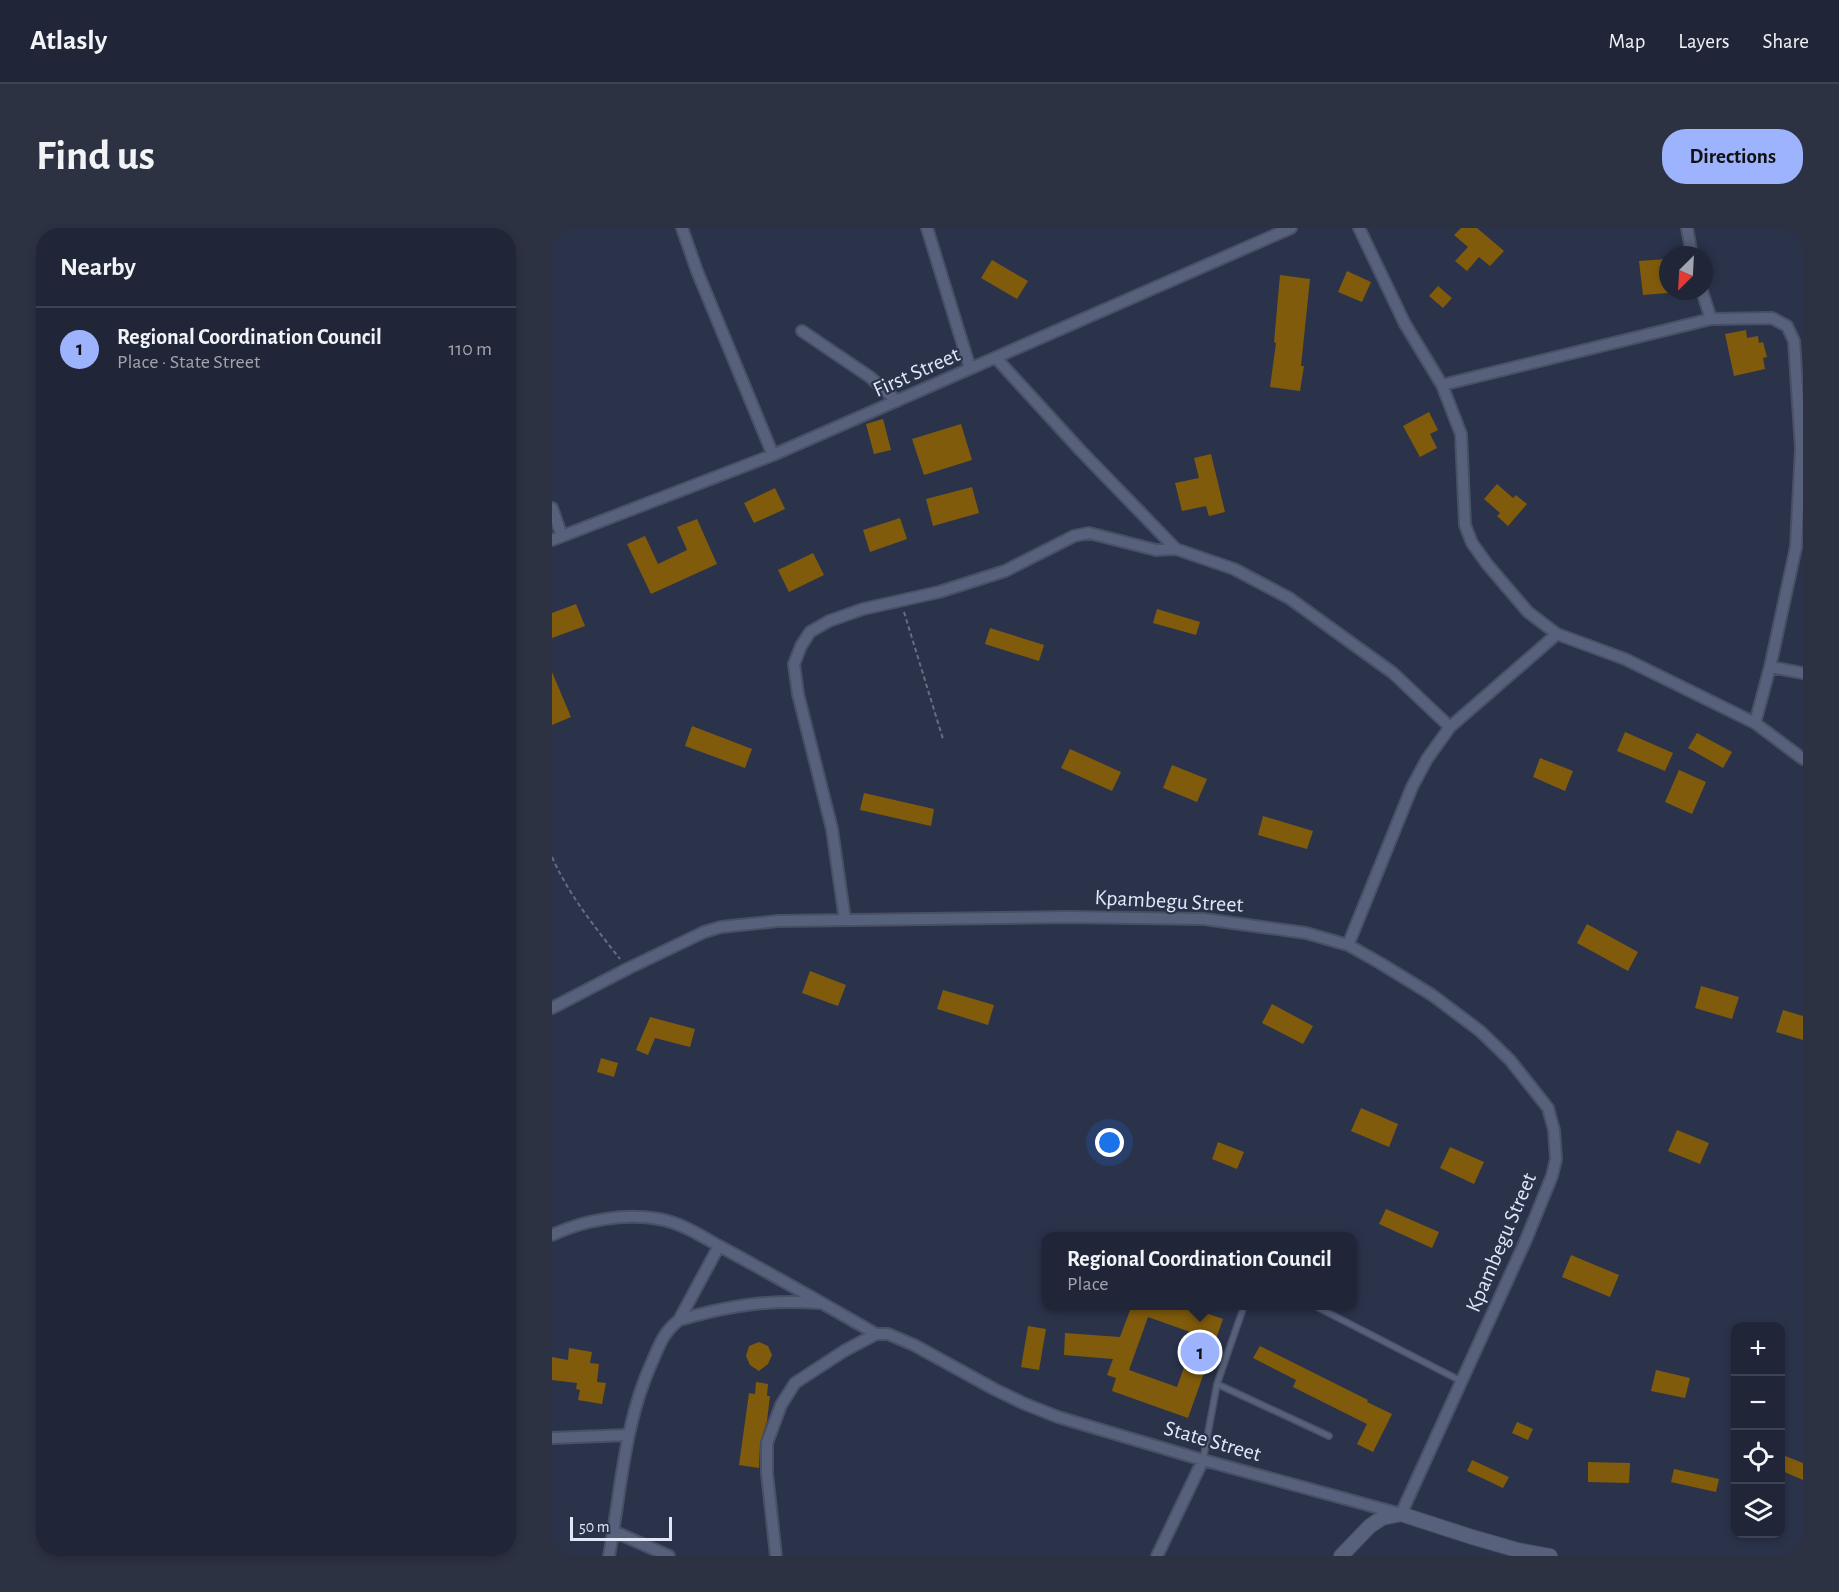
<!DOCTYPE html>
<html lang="en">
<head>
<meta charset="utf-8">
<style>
	:root { --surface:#202638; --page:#2d3243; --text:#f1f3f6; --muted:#a2a5ae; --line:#3d4353; --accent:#9eb3fd }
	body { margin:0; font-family:"Alegreya Sans",sans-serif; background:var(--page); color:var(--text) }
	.controls { position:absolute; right:18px; bottom:18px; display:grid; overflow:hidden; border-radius:12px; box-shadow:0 3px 9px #0003 }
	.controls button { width:54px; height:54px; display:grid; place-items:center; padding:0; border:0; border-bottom:2px solid var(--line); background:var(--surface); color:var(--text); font:30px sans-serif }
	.compass { position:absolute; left:1107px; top:18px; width:54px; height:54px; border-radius:50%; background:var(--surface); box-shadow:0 3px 9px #0003; rotate:204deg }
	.scale { position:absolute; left:18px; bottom:15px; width:102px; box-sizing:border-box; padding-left:6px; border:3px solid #e1e7f7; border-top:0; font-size:16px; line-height:21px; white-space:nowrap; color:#e1e7f7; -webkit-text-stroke:4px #2b334b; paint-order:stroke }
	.you { position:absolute; left:558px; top:915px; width:21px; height:21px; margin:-15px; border:4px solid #fff; border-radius:50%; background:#1a73e8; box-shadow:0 0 0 9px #1a73e833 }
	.badge { display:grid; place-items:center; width:39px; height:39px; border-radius:50%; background:var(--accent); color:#111; font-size:20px; font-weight:700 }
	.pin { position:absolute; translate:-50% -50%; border:3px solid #fff; box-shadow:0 2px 6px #0006 }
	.popup { position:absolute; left:490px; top:1004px; width:315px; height:78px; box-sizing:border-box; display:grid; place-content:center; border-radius:12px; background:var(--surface); filter:drop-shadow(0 2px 4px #0005); font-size:20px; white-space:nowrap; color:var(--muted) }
	.popup b { font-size:22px; color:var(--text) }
	.popup::after { content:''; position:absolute; left:50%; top:100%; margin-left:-12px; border:12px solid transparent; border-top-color:var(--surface) }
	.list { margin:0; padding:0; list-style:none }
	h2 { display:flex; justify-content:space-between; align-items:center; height:78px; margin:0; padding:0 24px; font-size:26px }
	h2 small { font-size:20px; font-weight:400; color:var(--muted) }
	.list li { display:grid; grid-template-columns:39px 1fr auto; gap:18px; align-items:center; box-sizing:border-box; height:84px; padding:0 24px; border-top:2px solid var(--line) }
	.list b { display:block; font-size:22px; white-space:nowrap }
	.list p { margin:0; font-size:20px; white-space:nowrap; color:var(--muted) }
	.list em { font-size:20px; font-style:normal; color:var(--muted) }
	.icon { flex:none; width:33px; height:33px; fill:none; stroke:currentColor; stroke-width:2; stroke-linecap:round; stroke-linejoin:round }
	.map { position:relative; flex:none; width:1251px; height:1328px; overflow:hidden; border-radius:24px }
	header { display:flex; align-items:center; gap:36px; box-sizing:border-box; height:84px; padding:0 30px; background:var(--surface); border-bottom:2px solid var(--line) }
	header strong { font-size:28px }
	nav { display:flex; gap:33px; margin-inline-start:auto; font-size:21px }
	.intro { display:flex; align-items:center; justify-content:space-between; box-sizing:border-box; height:144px; padding:0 36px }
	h1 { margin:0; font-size:42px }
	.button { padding:15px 27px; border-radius:24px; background:var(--accent); color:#111; font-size:21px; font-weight:700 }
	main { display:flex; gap:36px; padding:0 36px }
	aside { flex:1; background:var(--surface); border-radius:24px; box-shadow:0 3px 9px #0003 }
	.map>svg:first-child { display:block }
</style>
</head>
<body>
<header>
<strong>Atlasly</strong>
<nav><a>Map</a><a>Layers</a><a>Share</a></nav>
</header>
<div class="intro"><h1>Find us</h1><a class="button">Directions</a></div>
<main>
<aside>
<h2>Nearby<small></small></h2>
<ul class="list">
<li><span class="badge">1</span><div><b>Regional Coordination Council</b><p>Place · State Street</p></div><em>110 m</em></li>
</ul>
</aside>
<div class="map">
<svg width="1251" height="1328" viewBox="0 0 1251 1328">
	<rect width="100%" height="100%" fill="#2b334b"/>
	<path fill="#805b0b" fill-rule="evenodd" d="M909,0H925L952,23L938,38L927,29L915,43L903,33L916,19L902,7Z
		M1115,31L1116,65L1091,67L1087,33Z
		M440,32L476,53L465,71L429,50Z
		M795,43L819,54L810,74L786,64Z
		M728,47L758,51L749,138H752L748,163L718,159L724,115L722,114Z
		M886,58L900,70L891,80L877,68Z
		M1194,102L1195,110L1206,108L1207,115L1211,114L1215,129L1211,130L1213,141L1182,148L1173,106Z
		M877,184L886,202L878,206L885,220L868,229L851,198Z
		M331,191L339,222L322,226L314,196Z
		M409,196L420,232L372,247L360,211Z
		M659,226L673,284L657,288L654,278L630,283L623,255L647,250L642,230Z
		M945,256L961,270L964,267L975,276L956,298L945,288L948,285L932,271Z
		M420,259L427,285L381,298L374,271Z
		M223,260L233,281L202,295L192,275Z
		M348,290L355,311L318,324L311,302Z
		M145,291L165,336L99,366L75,316L93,308L106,336L135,322L125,299Z
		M261,325L272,347L237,364L226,342Z
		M24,376L33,398L0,410V385Z
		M605,381L648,394L644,407L601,395Z
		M438,400L492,417L487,433L433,416Z
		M0,444L19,489L0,497Z
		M140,498L200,521L193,540L133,518Z
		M1073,504L1121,525L1113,543L1065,523Z
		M1145,505L1180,524L1171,540L1136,520Z
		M518,521L569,544L560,563L509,540Z
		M988,530L1021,543L1013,563L981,549Z
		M620,537L655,551L645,574L611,560Z
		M1127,542L1154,554L1140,586L1113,574Z
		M312,565L382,581L379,598L308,582Z
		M711,588L761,603L755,621L706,607Z
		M1035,696L1086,724L1076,743L1025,715Z
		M258,743L294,757L286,778L250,765Z
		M1149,758L1187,769L1180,791L1143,780Z
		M391,762L442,777L436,797L385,781Z
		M720,776L761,798L751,816L710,795Z
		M1231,782L1251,788V812L1224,804Z
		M98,789L143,801L138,819L103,810L96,827L84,822Z
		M49,830L66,835L62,849L45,844Z
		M809,880L846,896L837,919L799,903Z
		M1125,902L1157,915L1148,936L1116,923Z
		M666,914L692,924L685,941L660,931Z
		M898,919L932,934L922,956L888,940Z
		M834,981L887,1004L880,1020L827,996Z
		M1019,1027L1067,1047L1058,1069L1010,1049Z
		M580,1077H631L671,1091L636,1190L560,1163L564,1150L555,1147L561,1131L512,1127L513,1105L568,1109ZM596,1089L644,1106L625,1159L577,1142Z
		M476,1098L494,1101L487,1142L469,1139Z
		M207,1114L216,1118L220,1127L216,1136L207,1143L198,1137L194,1128L197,1118Z
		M708,1118L816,1172L815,1174L840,1186L821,1224L805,1216L815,1196L741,1159L744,1152L701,1130Z
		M17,1120L40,1124L38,1135L47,1136L45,1154L54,1155L50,1176L26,1172L28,1162L24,1161L25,1155L0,1152V1129L16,1132Z
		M1104,1142L1138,1150L1133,1170L1099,1163Z
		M204,1154L216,1156L215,1168H218L215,1193L208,1215L207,1240L187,1237L197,1165L203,1166Z
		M965,1194L981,1201L976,1212L960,1205Z
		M1228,1226L1251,1235V1252L1228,1242Z
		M920,1232L957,1249L951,1260L915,1243Z
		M1036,1234L1078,1235L1077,1255L1036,1254Z
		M1122,1241L1167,1251L1164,1264L1119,1254Z"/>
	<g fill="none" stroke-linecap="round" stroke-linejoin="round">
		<defs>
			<path id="service" d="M763,1078L909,1153
				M665,1156L777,1208
				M651,1232L665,1156L692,1078"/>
			<path id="minor" d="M130,0L145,43L221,227
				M375,0L418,140
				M807,0L853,96L890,157L909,206L913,297L920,315L935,336L976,384L1005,406L1073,431L1203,495L1251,531
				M1135,0L1140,27
				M1150,63L1159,91
				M250,103L318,149L345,173
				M444,130L529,223L624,321L682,341L737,370L841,445L898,499
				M890,157L1159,91L1220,90L1235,98L1242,113L1249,220L1244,319L1218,439L1203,495
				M0,280L10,308
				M0,312L221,227L739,0
				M1218,439L1251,445
				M293,692L280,601L246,466L242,436L249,418L258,404L277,393L311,381L387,364L453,343L522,308L537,305L604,322L624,321
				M796,717L860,559L875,531L898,499L1005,406
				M0,780L75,741L152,704L169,699L226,693L516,689L652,691L754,705L796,717L828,735L880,767L928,803L958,832L996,880L1002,902L1004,931L1000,948L973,1014L849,1286L651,1232L506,1189L473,1176L442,1161L362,1117L336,1106H324C272,1076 221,1047 169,1019C149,1008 130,995 107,991C72,985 32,992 0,1007
				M127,1092L167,1018
				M0,1210L76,1207
				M61,1303L117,1328
				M57,1328C69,1263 72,1195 100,1134C108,1116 111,1105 127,1092C175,1078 217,1071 267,1075
				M224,1328L215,1245V1215L229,1177L243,1155L292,1123L324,1106
				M605,1328L651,1232"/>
			<path id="tertiary" d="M789,1328L818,1298L830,1290L849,1286L920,1309L965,1322L998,1328"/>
		</defs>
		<use href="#service" stroke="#494f64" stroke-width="8"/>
		<use href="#minor" stroke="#494f64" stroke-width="14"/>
		<use href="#tertiary" stroke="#494f64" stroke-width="16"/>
		<path stroke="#666d83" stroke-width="2" stroke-dasharray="4.5 3" stroke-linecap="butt" d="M352,384L391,511
			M0,629C17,667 42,698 68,731"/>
		<use href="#service" stroke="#58617c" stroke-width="5"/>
		<use href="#minor" stroke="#58617c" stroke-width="10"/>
		<use href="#tertiary" stroke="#58617c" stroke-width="14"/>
	</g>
	<g text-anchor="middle" stroke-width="4.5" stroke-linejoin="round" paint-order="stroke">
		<g font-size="22" fill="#e1e7f7" stroke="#2b334b">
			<text transform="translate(364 143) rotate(-24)" y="8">First Street</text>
			<text transform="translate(617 672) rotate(3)" y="8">Kpambegu Street</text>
			<text transform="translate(948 1014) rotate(-67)" y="8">Kpambegu Street</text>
			<text transform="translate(661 1212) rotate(16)" y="8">State Street</text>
		</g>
	</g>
</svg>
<div class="controls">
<button>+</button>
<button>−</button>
<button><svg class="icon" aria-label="locate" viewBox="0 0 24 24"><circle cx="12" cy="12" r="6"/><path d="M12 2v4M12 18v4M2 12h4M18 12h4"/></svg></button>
<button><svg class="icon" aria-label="layers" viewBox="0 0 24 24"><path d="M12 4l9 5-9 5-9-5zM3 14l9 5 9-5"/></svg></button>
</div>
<svg class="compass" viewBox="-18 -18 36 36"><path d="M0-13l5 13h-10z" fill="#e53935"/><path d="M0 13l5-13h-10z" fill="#a2a5ae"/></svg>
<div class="scale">50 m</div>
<div class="you"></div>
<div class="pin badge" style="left:648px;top:1124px">1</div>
<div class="popup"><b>Regional Coordination Council</b>Place</div>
</div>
</main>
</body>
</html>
